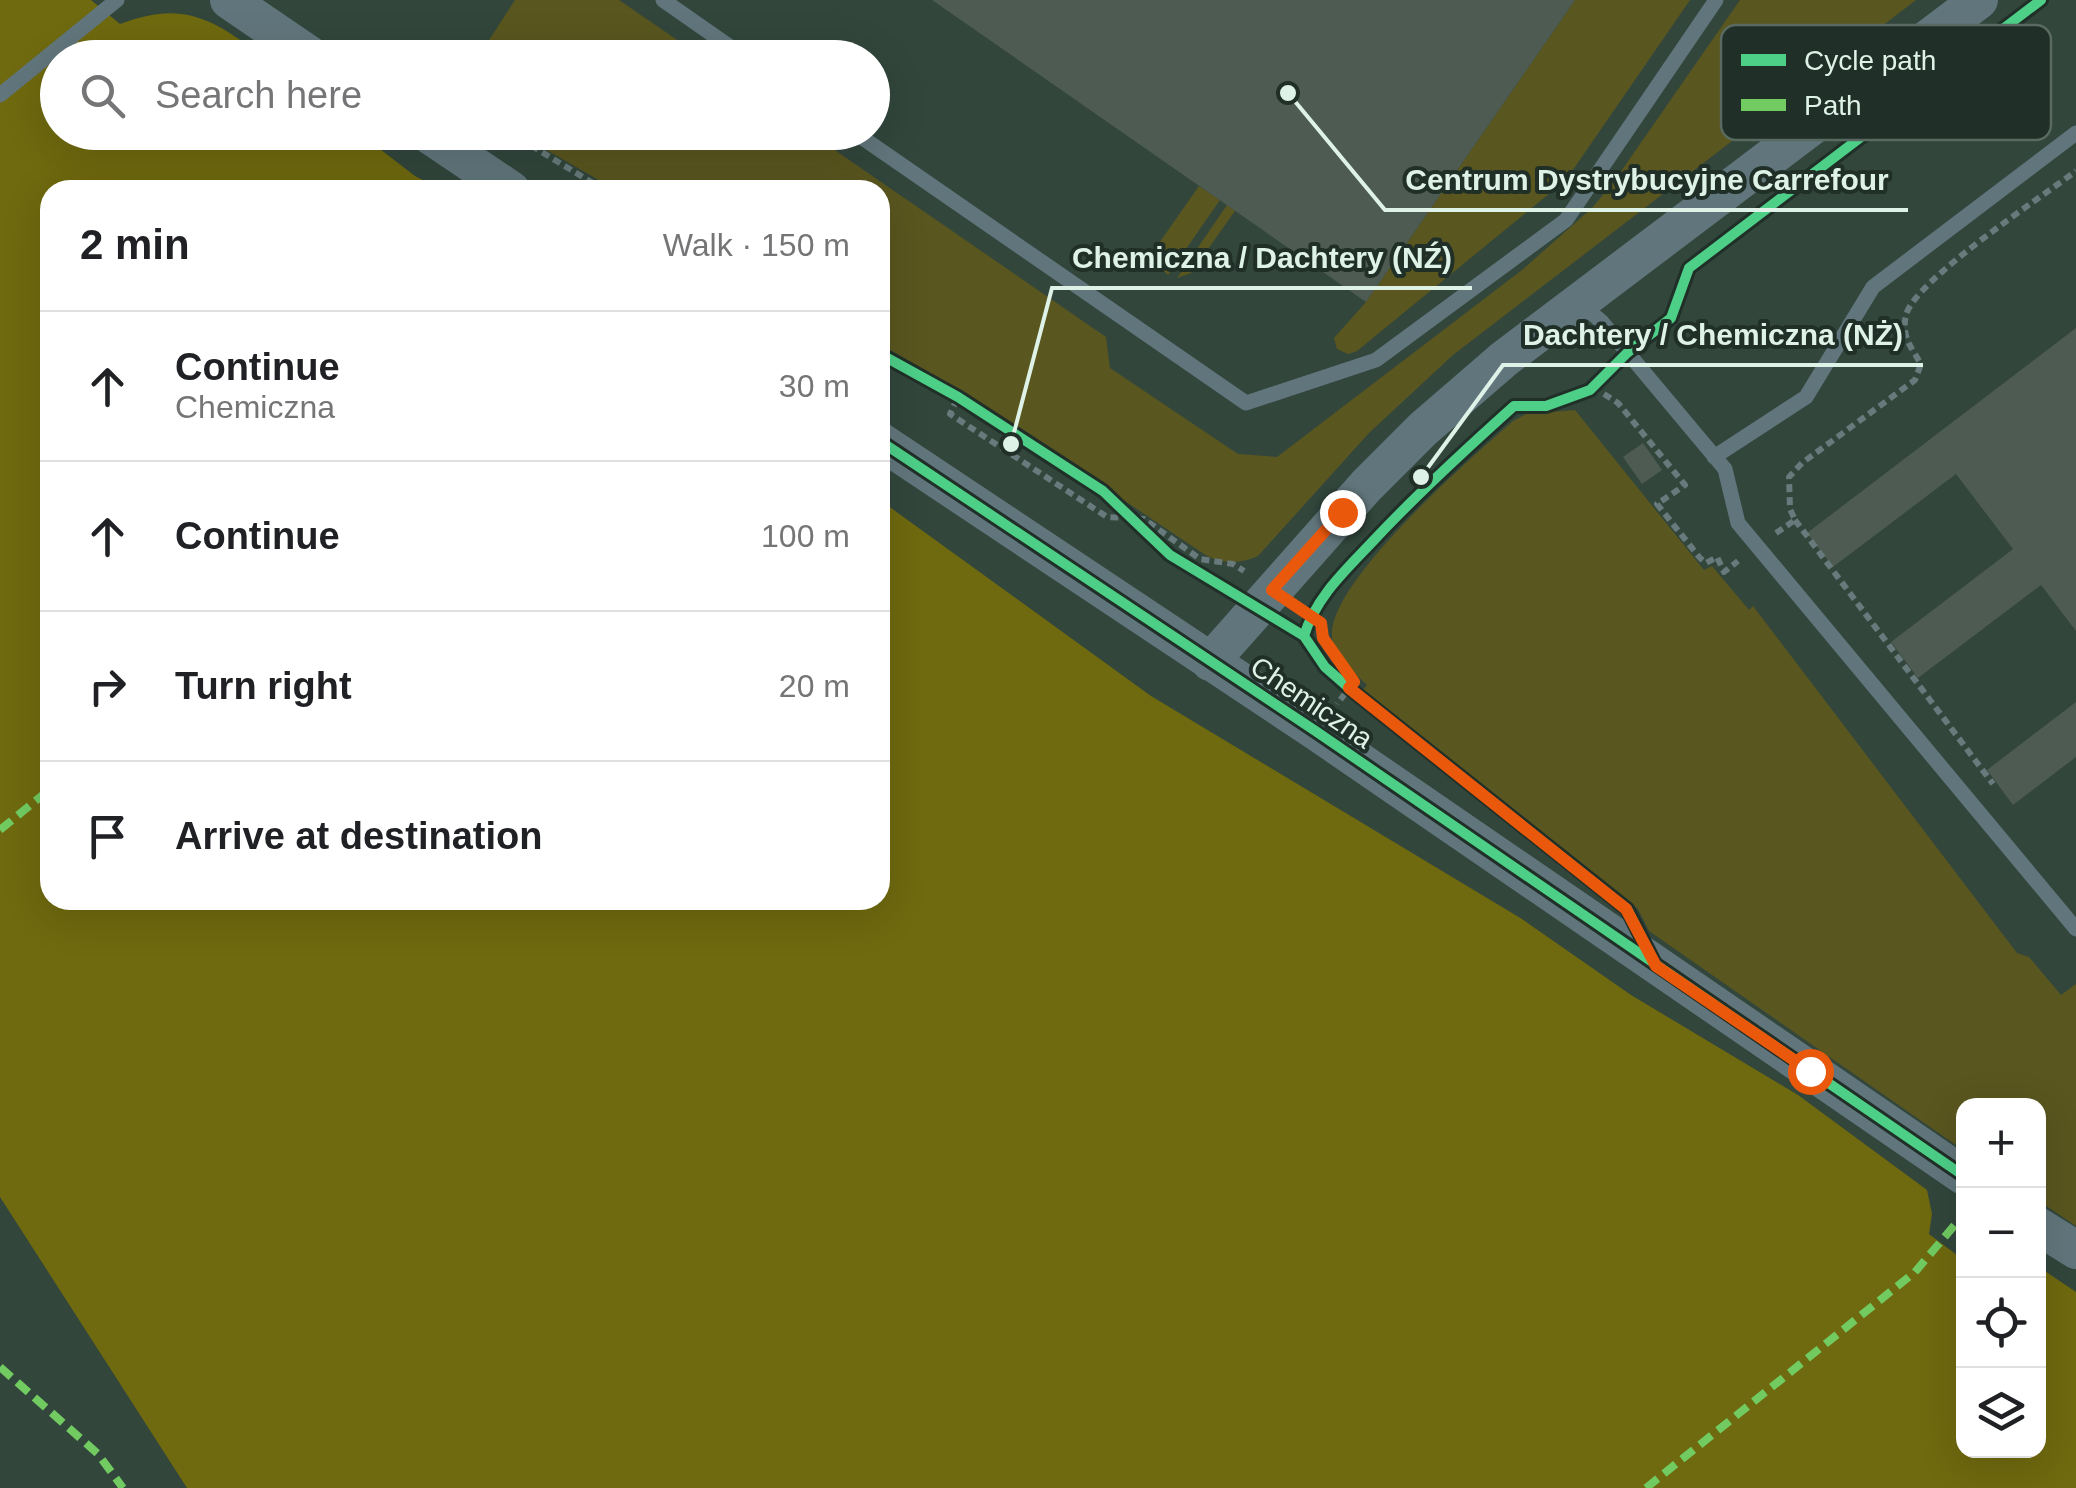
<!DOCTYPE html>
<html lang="en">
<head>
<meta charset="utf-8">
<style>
	:root { --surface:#fff; --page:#f2f2f2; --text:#202124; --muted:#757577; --line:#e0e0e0 }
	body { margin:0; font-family:Helvetica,sans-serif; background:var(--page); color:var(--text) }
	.controls { position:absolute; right:30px; bottom:30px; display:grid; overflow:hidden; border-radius:20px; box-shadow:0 10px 40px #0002 }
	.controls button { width:90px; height:90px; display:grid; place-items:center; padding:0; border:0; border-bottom:2px solid var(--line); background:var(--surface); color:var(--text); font:50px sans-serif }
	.stop { position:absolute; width:30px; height:30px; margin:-22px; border:8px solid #ea580c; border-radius:50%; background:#fff }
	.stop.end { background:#ea580c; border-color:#fff; box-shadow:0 2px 10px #0008 }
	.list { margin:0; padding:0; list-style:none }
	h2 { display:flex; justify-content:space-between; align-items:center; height:130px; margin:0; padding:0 40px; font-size:42px }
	h2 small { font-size:32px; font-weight:400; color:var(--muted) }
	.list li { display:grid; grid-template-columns:65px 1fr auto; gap:30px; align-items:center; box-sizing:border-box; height:150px; padding:0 40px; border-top:2px solid var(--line) }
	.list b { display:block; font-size:38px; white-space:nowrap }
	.list p { margin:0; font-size:32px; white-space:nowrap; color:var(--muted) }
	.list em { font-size:32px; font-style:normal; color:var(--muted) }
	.icon { flex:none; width:55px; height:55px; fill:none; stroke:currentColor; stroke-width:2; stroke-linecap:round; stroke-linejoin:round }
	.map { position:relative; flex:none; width:2076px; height:1488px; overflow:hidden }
	.search { position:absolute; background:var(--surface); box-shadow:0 10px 40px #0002; left:40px; top:40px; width:850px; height:110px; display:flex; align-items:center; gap:25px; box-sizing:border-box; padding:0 35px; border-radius:55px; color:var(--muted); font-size:38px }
	.panel { position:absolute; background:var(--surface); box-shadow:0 10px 40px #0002; left:40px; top:180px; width:850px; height:730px; border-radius:30px }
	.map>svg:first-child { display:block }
</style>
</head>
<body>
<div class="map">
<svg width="2076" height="1488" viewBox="0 0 2076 1488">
	<rect width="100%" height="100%" fill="#32463c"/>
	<path fill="#5a561f" d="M515,0H619L702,57H478Z
		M1575,0H1690L1566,180L1357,351L1348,354L1337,349L1334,338L1366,302Z
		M1740,0H1916L1453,355L1369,433L1258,556C1242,564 1219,564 1204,554L961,391L880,344V190H616L517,133H810L1106,337L1110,368L1238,454L1277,457L1522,270L1592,208L1615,180Z
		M1199,186L1220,200L1168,275L1155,263L1157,246Z
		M1227,205L1235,211L1191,273L1177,278Z
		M1575,410L1704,570L1712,566L1749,610L1753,606L2017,953L2029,957L2061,995L2076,984V1226L2039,1201L2038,1106H1964L1963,1150L1649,931L1638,909L1362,691L1367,685C1354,672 1333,655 1332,636C1328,582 1472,457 1513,421L1526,414Z"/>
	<path fill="#6f690f" d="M0,0H91L120,24C182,0 213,18 263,57L58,58V132L359,133L415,176L441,190H50V900H880V500L1151,696L1522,919L1631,995L1798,1095L1927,1190L1932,1214L1929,1234L1957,1255L1963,1253L1964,1450H2038L2039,1267L2076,1292V1488H187L0,1197Z"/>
	<path fill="#4e5b52" d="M932,0H1575L1366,302Z
		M2076,328V631L2041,585L1918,678L1891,642L2013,549L1956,474L1833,567L1807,533Z
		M1643,443L1662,470L1642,484L1623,457Z
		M2076,702V757L2013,805L1987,770Z"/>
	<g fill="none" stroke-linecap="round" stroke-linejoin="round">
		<path stroke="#687a7b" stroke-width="6" stroke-dasharray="8 5" stroke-linecap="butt" d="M509,132L604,190
			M880,354L958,397L950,414L1107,517L1144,519L1200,559L1233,564L1244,571
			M1593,387L1618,403L1685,485L1657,504L1700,558L1706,563L1717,557L1724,572L1738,561
			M1795,520L1993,784
			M1776,533L1795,520L1790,509L1789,477L1802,463L1915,380L1921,364C1911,347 1901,336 1906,315C1915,280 2042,197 2076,171
			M1304,611L1321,623L1323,638L1354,682L1337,704"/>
		<path stroke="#61767c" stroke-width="15" d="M663,0L746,58
			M0,95L117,0
			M854,132L1246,403L1376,360L1566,220L1716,0
			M1581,304L1602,322L1725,469L1738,523L2076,929
			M1714,457L1806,397L1873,287L2076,133"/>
		<path stroke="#61767c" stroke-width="38" d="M229,0L314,58
			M425,132L511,190
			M880,441L1317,732L1964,1176
			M1210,662L1366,486L1423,429L1504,359L1979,0
			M2038,1226L2076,1250"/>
		<path stroke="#71cb61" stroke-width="8" stroke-dasharray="15 8" stroke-linecap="butt" d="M0,830L50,789
			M0,1367L98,1454L123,1488
			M1646,1488L1915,1272L1964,1214"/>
		<defs>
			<path id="cycleway" d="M880,354L958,397L1103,491L1170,555L1304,636L1325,667L1349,688L1627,909L1654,962
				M880,441L1317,732L1964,1176
				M1304,636C1316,596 1347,569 1375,539C1419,492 1466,449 1514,406H1546L1590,390L1627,353L1671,318L1689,268L2041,0"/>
		</defs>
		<use href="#cycleway" stroke="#202f27" stroke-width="16"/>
		<use href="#cycleway" stroke="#4dcf88" stroke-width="10"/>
	</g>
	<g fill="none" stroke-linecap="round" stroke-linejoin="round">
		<path stroke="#ea580c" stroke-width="12" d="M1342,512L1272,590L1321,623L1323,638L1354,682L1349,688L1626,909L1656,966L1810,1071"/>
	</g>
	<g text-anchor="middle" stroke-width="8" stroke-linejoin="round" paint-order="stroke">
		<g font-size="28" fill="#def2e7" stroke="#202f27">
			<text transform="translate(1312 702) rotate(34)" y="10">Chemiczna</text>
		</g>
	</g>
	<rect x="1721" y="25" width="330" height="115" rx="15" fill="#202f27" stroke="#596a61" stroke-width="2.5"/>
	<rect x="1741" y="54" width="45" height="12" fill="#4dcf88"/>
	<rect x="1741" y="99" width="45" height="12" fill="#71cb61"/>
	<g font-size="28" fill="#def2e7">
		<text x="1804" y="70">Cycle path</text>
		<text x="1804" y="115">Path</text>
	</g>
	<path fill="none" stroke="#def2e7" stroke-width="4" d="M1288 93L1385 210H1908M1011 444L1052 288H1472M1421 477L1503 365H1923"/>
	<g fill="#def2e7" stroke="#202f27" stroke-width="4">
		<circle cx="1288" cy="93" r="10"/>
		<circle cx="1011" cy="444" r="10"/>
		<circle cx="1421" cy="477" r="10"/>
	</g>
	<g font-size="30" text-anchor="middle" font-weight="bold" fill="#def2e7" stroke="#202f27" stroke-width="8" stroke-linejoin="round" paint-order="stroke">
		<text x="1647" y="190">Centrum Dystrybucyjne Carrefour</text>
		<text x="1262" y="268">Chemiczna / Dachtery (NŹ)</text>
		<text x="1713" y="345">Dachtery / Chemiczna (NŻ)</text>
	</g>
</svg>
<div class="controls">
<button>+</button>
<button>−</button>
<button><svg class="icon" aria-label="locate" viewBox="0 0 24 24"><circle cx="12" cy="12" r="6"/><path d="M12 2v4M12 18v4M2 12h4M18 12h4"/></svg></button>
<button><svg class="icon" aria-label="layers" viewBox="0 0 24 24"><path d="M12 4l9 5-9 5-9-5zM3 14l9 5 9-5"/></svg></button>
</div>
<div class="stop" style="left:1810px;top:1071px"></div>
<div class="stop end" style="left:1342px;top:512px"></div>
<div class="search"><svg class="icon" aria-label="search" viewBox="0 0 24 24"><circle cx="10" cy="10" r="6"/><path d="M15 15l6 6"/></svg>Search here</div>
<section class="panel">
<h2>2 min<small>Walk · 150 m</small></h2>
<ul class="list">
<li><svg class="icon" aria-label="ahead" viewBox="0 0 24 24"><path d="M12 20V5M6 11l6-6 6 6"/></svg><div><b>Continue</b><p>Chemiczna</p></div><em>30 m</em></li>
<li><svg class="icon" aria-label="ahead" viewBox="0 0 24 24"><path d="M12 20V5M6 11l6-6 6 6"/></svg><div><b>Continue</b></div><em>100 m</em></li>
<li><svg class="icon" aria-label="right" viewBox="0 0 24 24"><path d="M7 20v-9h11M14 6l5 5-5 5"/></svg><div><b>Turn right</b></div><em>20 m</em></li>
<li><svg class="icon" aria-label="arrive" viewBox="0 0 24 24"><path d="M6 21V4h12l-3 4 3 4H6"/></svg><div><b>Arrive at destination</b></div></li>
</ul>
</section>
</div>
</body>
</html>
